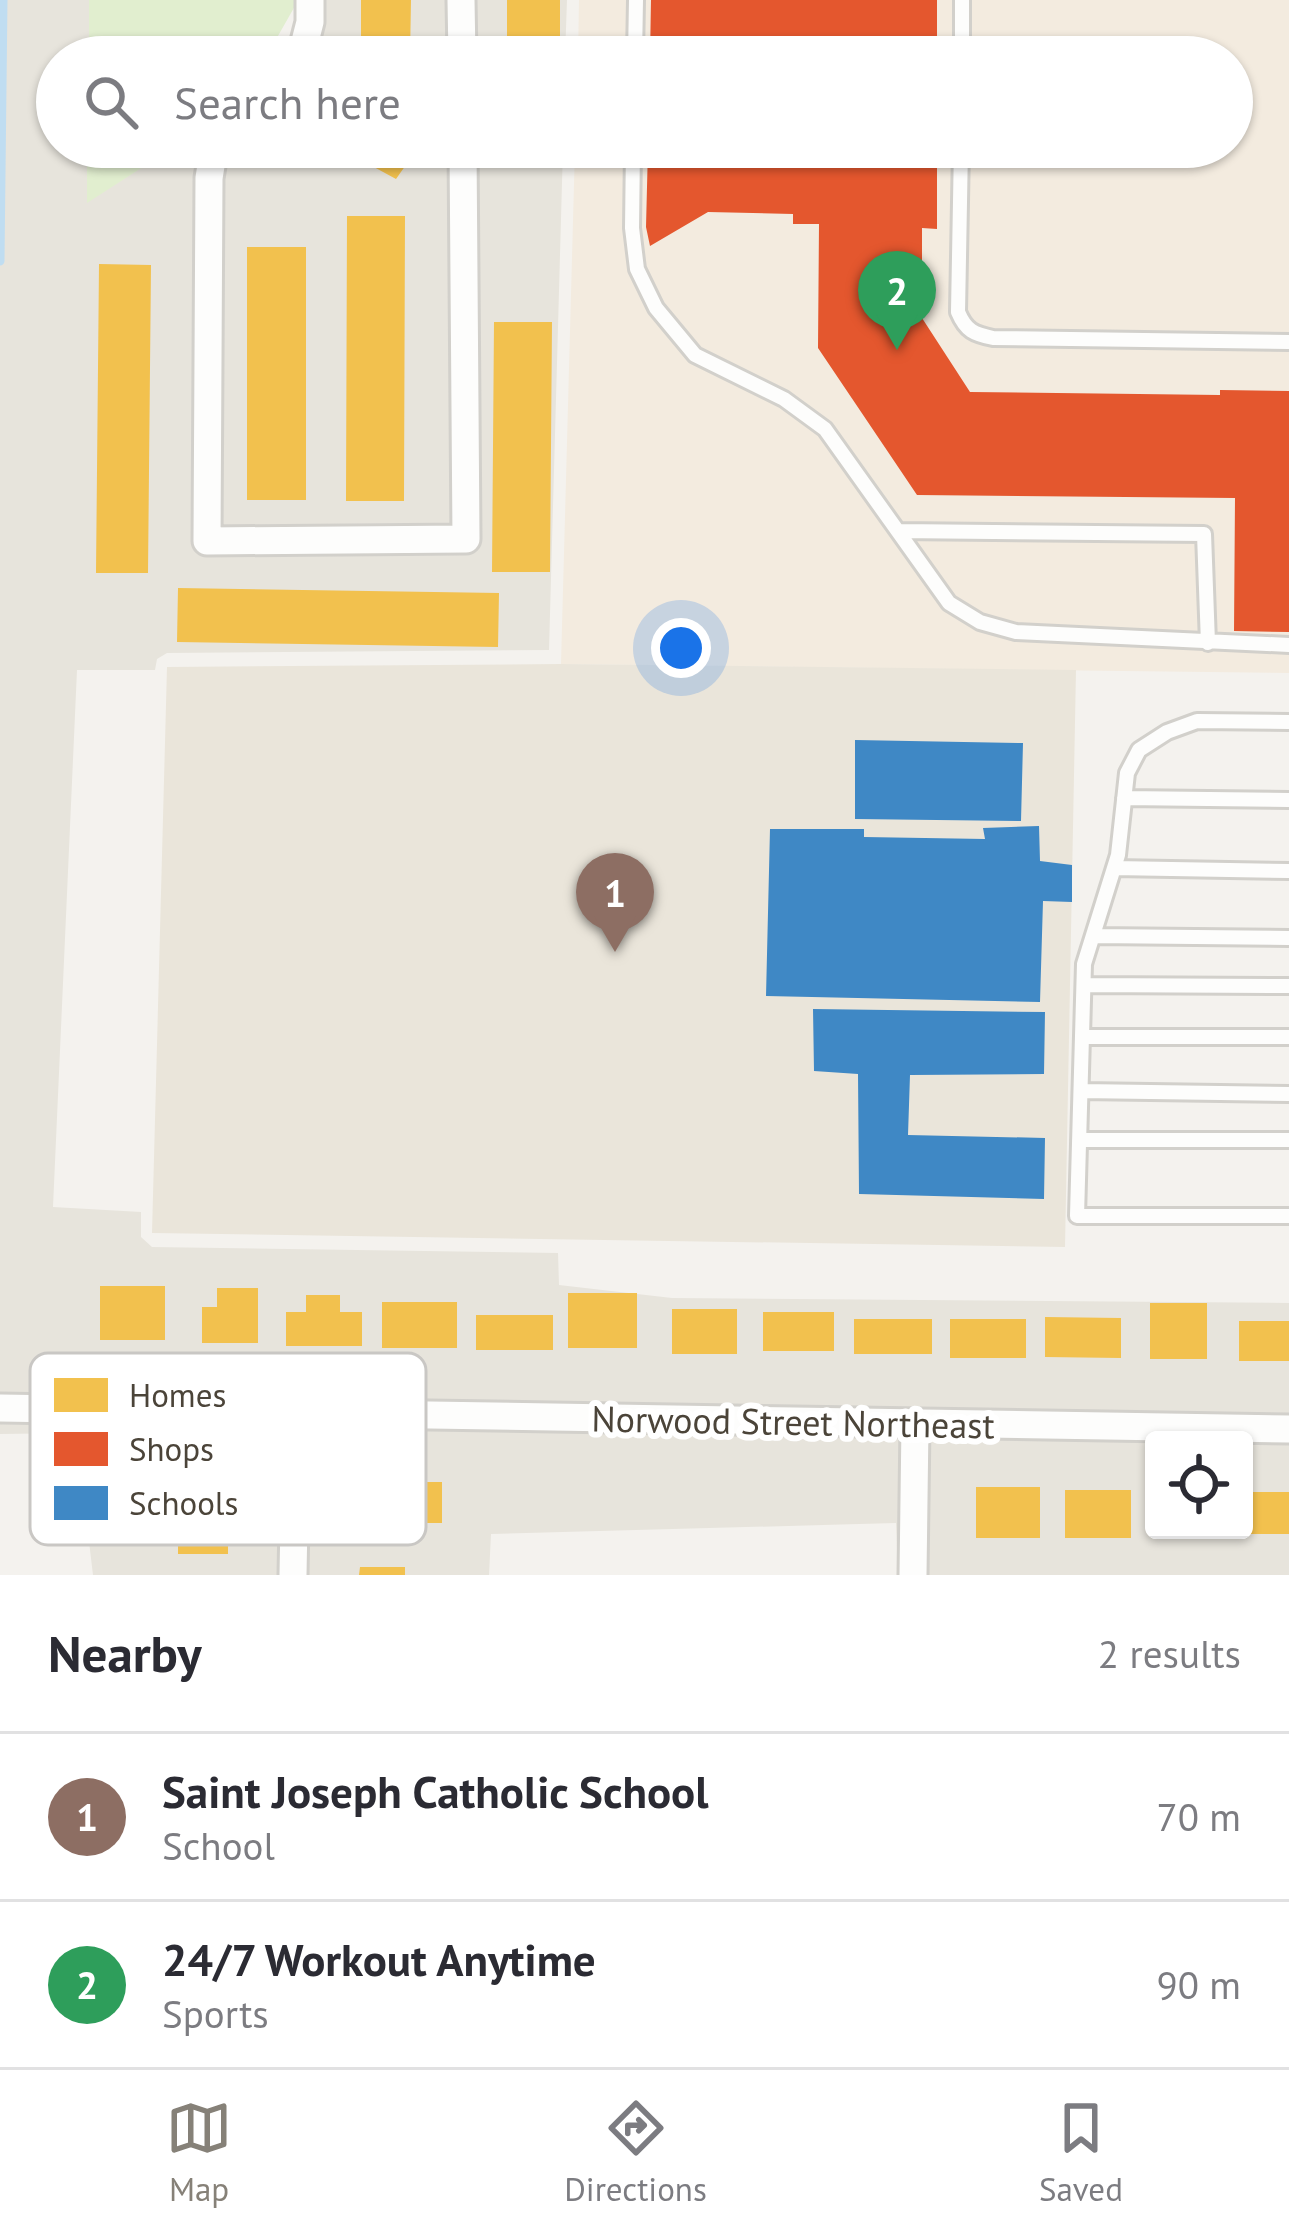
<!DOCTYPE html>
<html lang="en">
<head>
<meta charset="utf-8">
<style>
	:root { --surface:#fff; --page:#f7f7f7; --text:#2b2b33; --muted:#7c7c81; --line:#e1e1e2; --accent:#868178 }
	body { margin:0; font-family:"PT Sans",sans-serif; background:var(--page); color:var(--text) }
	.controls { position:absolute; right:36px; bottom:36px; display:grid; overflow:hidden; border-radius:12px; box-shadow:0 3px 9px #0004 }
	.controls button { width:108px; height:108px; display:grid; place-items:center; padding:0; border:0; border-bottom:3px solid var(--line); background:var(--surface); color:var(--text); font:60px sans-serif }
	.you { position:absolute; left:681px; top:648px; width:42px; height:42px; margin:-30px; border:9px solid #fff; border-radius:50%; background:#1a73e8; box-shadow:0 0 0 18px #1a73e833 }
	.badge { display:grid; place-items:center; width:78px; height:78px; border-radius:50%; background:var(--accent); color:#fff; font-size:39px; font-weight:700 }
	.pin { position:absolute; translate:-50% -99px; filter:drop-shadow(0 3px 6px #0008) }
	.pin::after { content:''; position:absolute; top:63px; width:42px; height:36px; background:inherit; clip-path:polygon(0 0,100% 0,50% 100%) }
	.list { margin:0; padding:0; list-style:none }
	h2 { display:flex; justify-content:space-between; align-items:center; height:156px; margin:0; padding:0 48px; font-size:51px }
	h2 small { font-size:39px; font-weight:400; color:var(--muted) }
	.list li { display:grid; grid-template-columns:78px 1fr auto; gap:36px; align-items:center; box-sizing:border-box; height:168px; padding:0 48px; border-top:3px solid var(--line) }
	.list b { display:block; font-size:45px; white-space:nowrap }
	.list p { margin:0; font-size:39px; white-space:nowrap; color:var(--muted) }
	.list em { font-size:39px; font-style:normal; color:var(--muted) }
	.icon { flex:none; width:66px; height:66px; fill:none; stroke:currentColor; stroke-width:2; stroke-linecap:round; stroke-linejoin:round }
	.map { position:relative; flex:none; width:1289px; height:1575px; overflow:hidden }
	.search { position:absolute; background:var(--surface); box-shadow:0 3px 9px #0004; left:36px; right:36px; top:36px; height:132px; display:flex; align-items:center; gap:30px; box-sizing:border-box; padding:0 42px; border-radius:66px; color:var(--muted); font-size:45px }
	.sheet { height:492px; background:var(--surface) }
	nav { display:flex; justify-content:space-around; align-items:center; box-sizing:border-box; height:168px; border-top:3px solid var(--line); background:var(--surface); font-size:33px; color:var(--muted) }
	nav a { display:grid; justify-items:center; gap:6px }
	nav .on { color:var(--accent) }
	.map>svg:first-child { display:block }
</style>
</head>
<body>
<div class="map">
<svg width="1289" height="1575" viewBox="0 0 1289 1575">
	<rect width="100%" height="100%" fill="#f4f2ee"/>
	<path fill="#e7e4dc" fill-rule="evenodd" d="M0,0H89V57H57V147H87V202L174,147H199L195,178L193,541L207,557L466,555L480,538L477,147H563L549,650L167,653L157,659L155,670H77L53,1207L141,1212V1237L152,1247L558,1253L559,1285L672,1298L1289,1303V1575H898L896,1523L491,1534L489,1575H308L310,1397L0,1392ZM1154,1440H1244V1530H1154Z
		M324,0H447V57H318Z
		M475,0H567L565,57H476Z
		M232,147H448L451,523L222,525L224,179L226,155Z
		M0,1424L282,1429L279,1575H93L76,1433L0,1434Z"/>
	<path fill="#f3ebdf" d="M579,0H1289V673L561,664L575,147H1232V57H578Z"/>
	<path fill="#eae5da" d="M561,664L1076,670L1065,1247L152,1233L167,667Z"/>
	<path fill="#e1eecf" d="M89,0H295V6L266,57H89Z
		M87,147H174L87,203Z"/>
	<path fill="#f2c14e" d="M361,0H411L410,57H361Z
		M507,0H560V57H507Z
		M361,147H408V162L396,179L361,160Z
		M506,147H559L558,162H506Z
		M347,216H405L404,501H346Z
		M247,247H306V500H247Z
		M99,264L151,265L148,573H96Z
		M494,322H552L550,572H492Z
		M178,588L499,593L498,647L177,642Z
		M100,1286H165V1340H100Z
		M217,1288H258V1343H202V1307H217Z
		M568,1293H637V1348H568Z
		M306,1295H340V1312H362V1346H286V1312H306Z
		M382,1302H457V1348H382Z
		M1150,1303H1207V1359H1150Z
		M672,1309H737V1354H672Z
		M763,1312H834V1351H763Z
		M476,1315H553V1350H476Z
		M1045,1317L1121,1318V1358L1045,1357Z
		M854,1319H932V1354H854Z
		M950,1319H1026V1358H950Z
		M1239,1321H1289V1361H1239Z
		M178,1476H228V1554H178Z
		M370,1482H442V1523H370Z
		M976,1487H1040V1538H976Z
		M1065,1490H1131V1538H1065Z
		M1250,1492H1289V1534H1250Z
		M360,1567H405V1575H359Z"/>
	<path fill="#e4572e" d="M651,0H937V57H650Z
		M648,147H937V229L922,228V318L970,392L1220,395V390L1289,391V632L1234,631L1235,498L917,495L818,348L819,224H793V214L708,212L650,246L646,227Z"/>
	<path fill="#3f88c5" d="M855,740L1023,743L1021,821L855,819Z
		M1039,826L1040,861L1072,865V902L1043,901L1040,1002L766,996L770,829H864V837L985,839L983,828Z
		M813,1009L1045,1012L1044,1074L910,1075L908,1135L1045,1138L1044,1199L859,1194L858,1074L814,1071Z"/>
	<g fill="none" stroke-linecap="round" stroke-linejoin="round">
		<path stroke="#c0ddf1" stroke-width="9" d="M0,261L3,0"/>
		<defs>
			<path id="lane" d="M635,57L636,0
				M962,57V0
				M633,147L632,228L637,269L656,308L695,355L784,399L825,429L949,603L980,622L1016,632L1289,645
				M961,147L958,312C966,331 974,334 993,338L1289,342
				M898,531L1204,534L1208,643
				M1289,722L1197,721L1167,732L1139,750L1127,773L1118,855L1084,964L1077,1216H1289
				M1124,798L1289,800
				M1114,868L1289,871
				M1093,936L1289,938
				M1084,985L1289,986
				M1082,1037H1289
				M1081,1091L1289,1094
				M1079,1140H1289"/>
			<path id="street" d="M461,0L462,57
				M301,57L310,22V0
				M214,147L209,178L207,541L466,539L463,147
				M0,1408L1289,1429
				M293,1575L296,1413
				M913,1575L915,1424"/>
		</defs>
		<use href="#lane" stroke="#d2d0cb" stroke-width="20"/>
		<use href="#street" stroke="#d2d0cb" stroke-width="33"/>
		<use href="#lane" stroke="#fdfdfc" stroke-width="14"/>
		<use href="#street" stroke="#fdfdfc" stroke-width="27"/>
	</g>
	<g text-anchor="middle" stroke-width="12" stroke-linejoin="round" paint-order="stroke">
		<g font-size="36" fill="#4b4439" stroke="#fff">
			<text transform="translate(793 1422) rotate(1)" y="13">Norwood Street Northeast</text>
		</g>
	</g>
	<rect x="30" y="1353" width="396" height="192" rx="18" fill="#fff" stroke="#c9c7c4" stroke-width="3"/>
	<rect x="54" y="1378" width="54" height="34" fill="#f2c14e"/>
	<rect x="54" y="1432" width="54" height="34" fill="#e4572e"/>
	<rect x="54" y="1486" width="54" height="34" fill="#3f88c5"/>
	<g font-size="33" fill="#4b4439">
		<text x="129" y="1407">Homes</text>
		<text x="129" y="1461">Shops</text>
		<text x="129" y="1515">Schools</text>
	</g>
</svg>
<div class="controls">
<button><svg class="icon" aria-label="locate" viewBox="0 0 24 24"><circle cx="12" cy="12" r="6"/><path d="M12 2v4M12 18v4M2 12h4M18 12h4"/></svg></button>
</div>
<div class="you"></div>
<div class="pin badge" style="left:615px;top:952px;background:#8d6e63">1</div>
<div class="pin badge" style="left:897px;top:350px;background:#2e9e5b">2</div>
<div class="search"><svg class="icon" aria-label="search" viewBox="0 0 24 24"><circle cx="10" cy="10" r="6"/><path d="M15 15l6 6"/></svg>Search here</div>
</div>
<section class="sheet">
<h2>Nearby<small>2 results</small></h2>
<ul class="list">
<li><span class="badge" style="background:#8d6e63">1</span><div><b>Saint Joseph Catholic School</b><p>School</p></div><em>70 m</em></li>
<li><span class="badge" style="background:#2e9e5b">2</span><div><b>24/7 Workout Anytime</b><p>Sports</p></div><em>90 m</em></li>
</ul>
</section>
<nav>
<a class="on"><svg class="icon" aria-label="map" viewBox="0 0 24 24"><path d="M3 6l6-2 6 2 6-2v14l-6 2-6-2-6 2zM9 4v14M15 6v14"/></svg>Map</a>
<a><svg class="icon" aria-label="directions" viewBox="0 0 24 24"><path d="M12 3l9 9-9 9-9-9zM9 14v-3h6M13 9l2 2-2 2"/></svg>Directions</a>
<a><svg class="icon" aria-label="saved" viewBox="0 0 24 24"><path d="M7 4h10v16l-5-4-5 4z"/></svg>Saved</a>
</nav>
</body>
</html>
